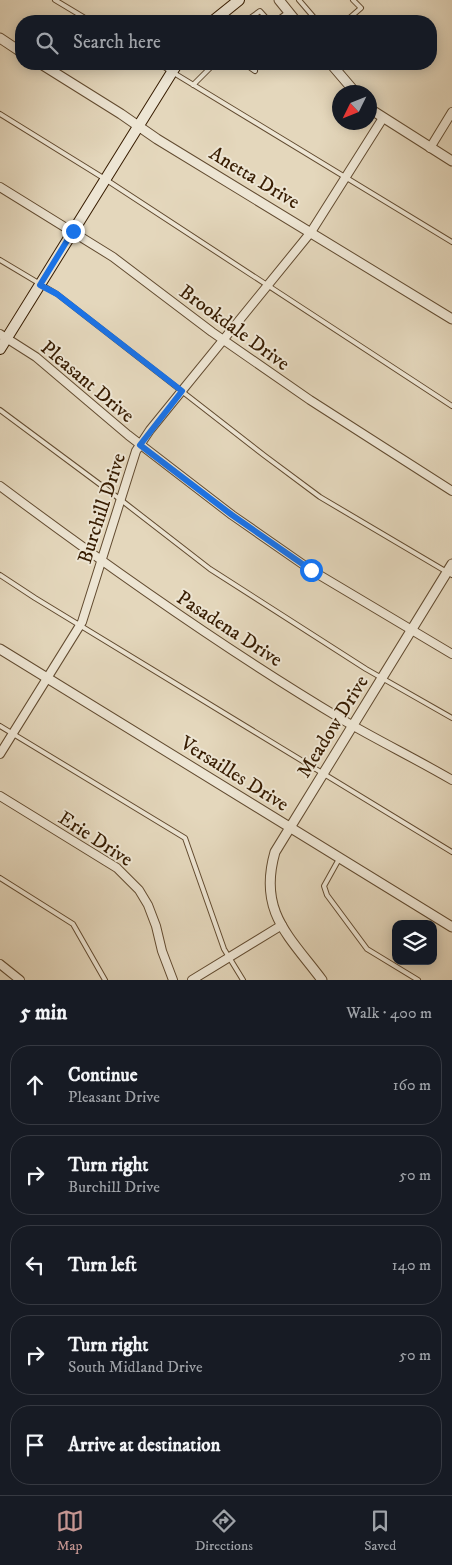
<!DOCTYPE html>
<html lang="en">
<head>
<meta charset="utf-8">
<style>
	:root { --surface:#171b24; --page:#20242c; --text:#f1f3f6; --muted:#9ea1a6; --line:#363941; --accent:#c59692 }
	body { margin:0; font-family:"IM FELL DW Pica",serif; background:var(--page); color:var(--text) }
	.controls { position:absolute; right:15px; bottom:15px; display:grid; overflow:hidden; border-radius:10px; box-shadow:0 2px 12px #0003 }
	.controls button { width:45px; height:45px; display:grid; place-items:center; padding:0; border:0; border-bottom:1px solid var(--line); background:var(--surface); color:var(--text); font:25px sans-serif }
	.compass { position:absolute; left:332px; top:85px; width:45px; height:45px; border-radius:50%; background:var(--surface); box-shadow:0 2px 12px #0003; rotate:227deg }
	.stop { position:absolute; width:15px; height:15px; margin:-11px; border:4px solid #1a73e8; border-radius:50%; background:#fff }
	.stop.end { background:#1a73e8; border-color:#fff; box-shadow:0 1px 5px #0008 }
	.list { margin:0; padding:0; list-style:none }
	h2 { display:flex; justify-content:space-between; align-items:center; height:65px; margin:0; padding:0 20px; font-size:21px }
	h2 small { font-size:16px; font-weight:400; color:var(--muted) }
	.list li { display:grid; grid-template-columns:32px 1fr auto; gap:15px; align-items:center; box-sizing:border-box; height:80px; margin:0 10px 10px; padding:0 10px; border:1px solid var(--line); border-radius:20px }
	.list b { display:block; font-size:19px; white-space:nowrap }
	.list p { margin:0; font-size:16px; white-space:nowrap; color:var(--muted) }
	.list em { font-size:16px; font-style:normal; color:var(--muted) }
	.icon { flex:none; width:28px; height:28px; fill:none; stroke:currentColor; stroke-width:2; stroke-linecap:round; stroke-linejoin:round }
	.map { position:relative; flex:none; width:452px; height:980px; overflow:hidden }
	.search { position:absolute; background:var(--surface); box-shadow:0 2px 12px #0003; left:15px; right:15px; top:15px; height:55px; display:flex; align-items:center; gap:12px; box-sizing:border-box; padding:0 18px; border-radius:20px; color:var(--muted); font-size:19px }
	.sheet { height:515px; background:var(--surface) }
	nav { display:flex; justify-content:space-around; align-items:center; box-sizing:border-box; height:70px; border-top:1px solid var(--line); background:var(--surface); font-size:14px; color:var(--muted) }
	nav a { display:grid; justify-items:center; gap:2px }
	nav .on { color:var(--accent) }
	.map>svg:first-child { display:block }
</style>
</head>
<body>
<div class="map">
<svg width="452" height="980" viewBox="0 0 452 980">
	<rect width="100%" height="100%" fill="#e4d7bc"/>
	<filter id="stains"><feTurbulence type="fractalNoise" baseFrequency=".004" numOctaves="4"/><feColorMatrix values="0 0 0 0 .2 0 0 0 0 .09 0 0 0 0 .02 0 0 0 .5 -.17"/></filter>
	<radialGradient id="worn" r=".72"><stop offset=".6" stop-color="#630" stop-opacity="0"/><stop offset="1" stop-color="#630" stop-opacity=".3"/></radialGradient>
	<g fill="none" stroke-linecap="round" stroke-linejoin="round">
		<defs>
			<path id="service" d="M55,0L90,21
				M299,0L317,21
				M246,21L260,11L269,21
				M276,21L288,12
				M346,21L361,8L353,0
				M159,64L452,242
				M245,64L255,71
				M193,85L214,64
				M0,114L105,179L452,406
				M0,260L57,294L265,456L320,497L452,575
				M0,410L121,500L210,569L366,669L452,718
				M0,575L35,598L452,852
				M0,726L185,838L224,949L243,980
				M339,859L324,886L327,895L367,949L418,980
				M0,878L73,924L105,980"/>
			<path id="minor" d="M430,148L452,112
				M0,187L113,257L212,332L310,400L452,491
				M0,334L36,357L128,435L232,515L311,570L452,654
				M0,486C111,569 224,649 343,720C379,741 416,759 452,780
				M0,754L82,622L136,451L150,430L311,232L383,118
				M0,796L117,868L139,890L148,905L156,926L162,951L173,980
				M0,964L20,980
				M192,980L282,925"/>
			<path id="tertiary" d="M279,0L296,21
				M0,38L21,52
				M41,64L121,114L157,139L452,319
				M331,64L355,92
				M370,109L452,161
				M0,649L452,927
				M322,980C288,935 258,911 275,852L452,564"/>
			<path id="secondary" d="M213,21L239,0
				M0,349L177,64"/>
		</defs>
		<use href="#service" stroke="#624b30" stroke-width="6"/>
		<use href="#minor" stroke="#624b30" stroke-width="10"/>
		<use href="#tertiary" stroke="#624b30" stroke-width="11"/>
		<use href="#secondary" stroke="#371c01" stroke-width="12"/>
		<use href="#service" stroke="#ede5d3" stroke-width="4"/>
		<use href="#minor" stroke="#ede5d3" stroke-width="8"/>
		<use href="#tertiary" stroke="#ede5d3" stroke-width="9"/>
		<use href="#secondary" stroke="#ede5d3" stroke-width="10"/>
	</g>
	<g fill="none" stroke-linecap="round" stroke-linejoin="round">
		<path stroke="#1a73e8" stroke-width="6" d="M73,231L40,285L57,294L182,391L140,445L232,515L311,570"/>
	</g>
	<g text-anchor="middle" stroke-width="4" stroke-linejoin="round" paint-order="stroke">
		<g font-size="20" fill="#371c01" stroke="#ede5d3">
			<text transform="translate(255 177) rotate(31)" y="7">Anetta Drive</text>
			<text transform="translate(235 327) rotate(36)" y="7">Brookdale Drive</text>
			<text transform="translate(88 381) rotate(40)" y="7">Pleasant Drive</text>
			<text transform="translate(101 508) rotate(-72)" y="7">Burchill Drive</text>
			<text transform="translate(230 628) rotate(33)" y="7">Pasadena Drive</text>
			<text transform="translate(332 726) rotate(-58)" y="7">Meadow Drive</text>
			<text transform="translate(235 773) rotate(32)" y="7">Versailles Drive</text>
			<text transform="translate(96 838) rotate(33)" y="7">Erie Drive</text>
		</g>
	</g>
	<rect width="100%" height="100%" filter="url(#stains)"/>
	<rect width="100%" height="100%" fill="url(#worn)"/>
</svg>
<div class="controls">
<button><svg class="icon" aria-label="layers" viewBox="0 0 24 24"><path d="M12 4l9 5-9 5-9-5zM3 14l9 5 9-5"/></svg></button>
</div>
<svg class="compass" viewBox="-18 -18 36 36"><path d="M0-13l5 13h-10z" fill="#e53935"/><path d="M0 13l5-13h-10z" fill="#9ea1a6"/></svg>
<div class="stop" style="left:311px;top:570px"></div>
<div class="stop end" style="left:73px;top:231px"></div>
<div class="search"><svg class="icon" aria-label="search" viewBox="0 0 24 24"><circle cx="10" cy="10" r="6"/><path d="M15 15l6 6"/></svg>Search here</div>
</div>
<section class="sheet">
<h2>5 min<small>Walk · 400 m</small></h2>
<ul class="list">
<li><svg class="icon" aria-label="ahead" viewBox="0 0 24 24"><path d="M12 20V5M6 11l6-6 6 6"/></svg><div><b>Continue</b><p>Pleasant Drive</p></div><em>160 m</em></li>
<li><svg class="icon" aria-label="right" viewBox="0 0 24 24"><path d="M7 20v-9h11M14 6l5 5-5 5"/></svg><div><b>Turn right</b><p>Burchill Drive</p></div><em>50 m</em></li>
<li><svg class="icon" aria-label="left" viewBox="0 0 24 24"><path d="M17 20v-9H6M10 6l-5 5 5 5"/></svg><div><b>Turn left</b></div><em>140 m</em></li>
<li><svg class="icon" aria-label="right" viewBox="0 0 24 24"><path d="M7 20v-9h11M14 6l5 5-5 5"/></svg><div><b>Turn right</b><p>South Midland Drive</p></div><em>50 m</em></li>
<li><svg class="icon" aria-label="arrive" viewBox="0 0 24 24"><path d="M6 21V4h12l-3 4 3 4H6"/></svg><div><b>Arrive at destination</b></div></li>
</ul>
</section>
<nav>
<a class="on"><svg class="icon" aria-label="map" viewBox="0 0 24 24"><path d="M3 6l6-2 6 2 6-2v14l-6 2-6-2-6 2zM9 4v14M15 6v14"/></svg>Map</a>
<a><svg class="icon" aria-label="directions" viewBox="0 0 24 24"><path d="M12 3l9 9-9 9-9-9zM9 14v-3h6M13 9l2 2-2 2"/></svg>Directions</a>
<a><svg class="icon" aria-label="saved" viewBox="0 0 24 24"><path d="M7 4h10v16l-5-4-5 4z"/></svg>Saved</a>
</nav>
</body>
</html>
